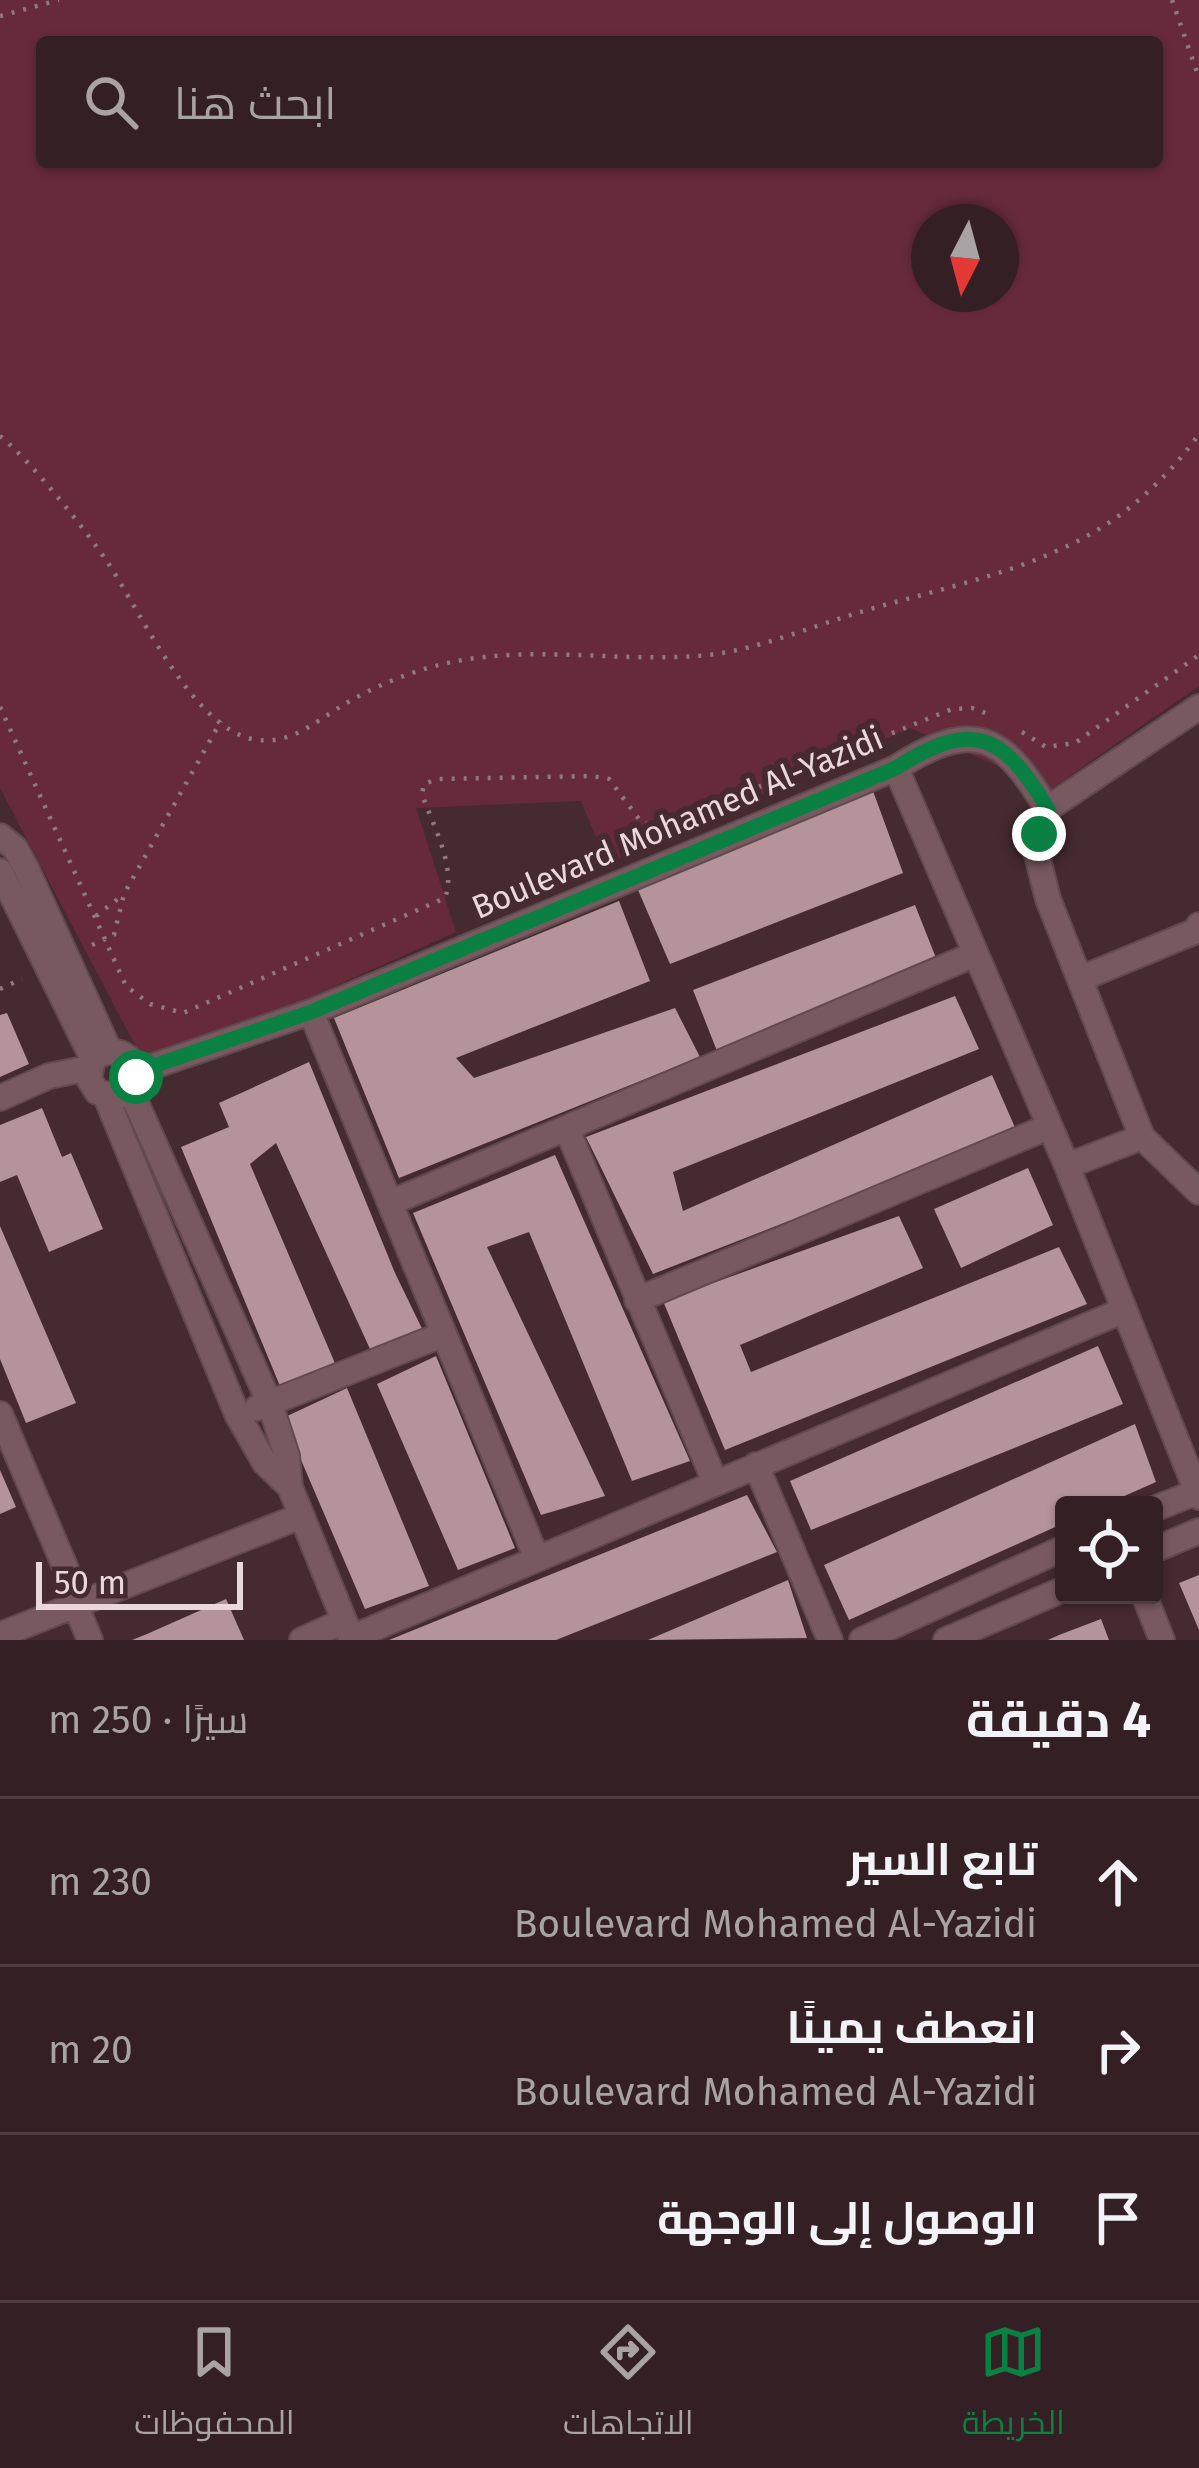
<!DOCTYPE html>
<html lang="ar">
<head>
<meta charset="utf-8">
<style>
	:root { --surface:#342024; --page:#3f2d31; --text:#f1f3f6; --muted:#a9a3a6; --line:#4e3e41; --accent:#0b8043 }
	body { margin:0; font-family:"Fira Sans",Cairo,sans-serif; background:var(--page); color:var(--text); direction:rtl }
	.controls { position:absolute; right:36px; bottom:36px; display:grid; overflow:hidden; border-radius:12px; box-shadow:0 3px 9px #0004 }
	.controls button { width:108px; height:108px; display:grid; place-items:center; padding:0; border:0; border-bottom:3px solid var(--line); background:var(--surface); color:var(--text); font:60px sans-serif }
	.compass { position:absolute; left:911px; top:204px; width:108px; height:108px; border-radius:50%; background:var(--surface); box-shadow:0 3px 9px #0004; rotate:186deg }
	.scale { position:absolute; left:36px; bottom:30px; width:207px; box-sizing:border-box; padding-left:12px; border:6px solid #ebd8dc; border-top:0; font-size:33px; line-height:42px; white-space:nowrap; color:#ebd8dc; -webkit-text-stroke:9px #452a30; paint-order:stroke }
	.stop { position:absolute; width:36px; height:36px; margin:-27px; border:9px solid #0b8043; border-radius:50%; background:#fff }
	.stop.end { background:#0b8043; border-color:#fff; box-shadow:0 3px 12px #0008 }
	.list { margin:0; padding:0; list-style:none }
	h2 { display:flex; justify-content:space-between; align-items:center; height:156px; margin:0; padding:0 48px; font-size:51px }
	h2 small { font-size:39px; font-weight:400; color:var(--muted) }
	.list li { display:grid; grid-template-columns:78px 1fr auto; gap:36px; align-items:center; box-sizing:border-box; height:168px; padding:0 48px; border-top:3px solid var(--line) }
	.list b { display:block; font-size:45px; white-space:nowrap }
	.list p { margin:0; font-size:39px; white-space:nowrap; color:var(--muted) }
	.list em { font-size:39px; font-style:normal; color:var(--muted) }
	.icon { flex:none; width:66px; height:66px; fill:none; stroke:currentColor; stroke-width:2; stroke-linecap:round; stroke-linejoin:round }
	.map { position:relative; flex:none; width:1199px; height:1640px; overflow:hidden; direction:ltr }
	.search { position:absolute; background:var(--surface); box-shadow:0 3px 9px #0004; left:36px; right:36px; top:36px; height:132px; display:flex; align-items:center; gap:30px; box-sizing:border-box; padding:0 42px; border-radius:12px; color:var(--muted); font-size:45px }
	.sheet { height:660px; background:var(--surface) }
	nav { display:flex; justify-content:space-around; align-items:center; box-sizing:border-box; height:168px; border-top:3px solid var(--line); background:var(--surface); font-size:33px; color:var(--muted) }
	nav a { display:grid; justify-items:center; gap:6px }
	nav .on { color:var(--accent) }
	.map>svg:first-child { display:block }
</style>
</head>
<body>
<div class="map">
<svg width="1199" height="1640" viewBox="0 0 1199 1640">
	<rect width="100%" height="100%" fill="#452a30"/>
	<path fill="#662a3b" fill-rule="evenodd" d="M0,0H1199V686L1051,789L910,728L607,864L581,801L416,808L456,932L148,1070L0,788ZM42,42H1157V162H42ZM929,222H1001V294H929Z"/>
	<path fill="#b5939a" d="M873,791L903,873L670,964L638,890Z
		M619,901L650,981L456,1058L474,1078L675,1008L700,1057L399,1178L334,1018Z
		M915,905L936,958L717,1051L693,990Z
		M955,996L979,1049L673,1172L683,1211L992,1075L1017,1132L653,1274L586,1137Z
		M7,1013L29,1064L0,1077V1015Z
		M309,1062L395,1273L427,1339L375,1360L276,1143L250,1164L337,1368L282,1391L181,1147L229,1127L219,1103Z
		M42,1108L62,1157L71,1153L103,1229L49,1252L17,1175L0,1182V1125Z
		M555,1155L690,1461L632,1481L529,1232L487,1247L605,1496L541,1515L413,1213Z
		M1028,1168L1053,1225L961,1268L934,1209Z
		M899,1216L923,1268L740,1345L751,1372L1059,1247L1087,1304L725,1450L663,1301Z
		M0,1226L76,1403L26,1423L0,1359Z
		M1098,1346L1123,1404L811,1530L790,1481Z
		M436,1356L515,1548L458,1570L377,1384Z
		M347,1388L429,1586L365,1609L283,1418Z
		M1135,1424L1156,1482L1104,1505H1064V1523L849,1620L824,1565Z
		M0,1470L16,1507L0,1514Z
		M747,1495L777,1552L556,1640H389Z
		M1199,1575V1630L1179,1583Z
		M788,1580L807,1638L648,1640Z
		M226,1599L244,1640H132L147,1634Z
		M1101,1619L1109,1640H1048L1059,1635Z"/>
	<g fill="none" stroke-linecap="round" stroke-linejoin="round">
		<defs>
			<path id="minor" d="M896,768L1067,1166L1199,1497
				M1047,809L1037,855L1048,899L1142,1137L1199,1192
				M1047,809L1199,707
				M0,836L15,848L26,868L109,1050
				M0,871L93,1059
				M1080,979L1196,931L1199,925
				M311,1012L537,1559
				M136,1072L311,1012L896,768C974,718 1003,734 1047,809
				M130,1089L117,1097L97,1092L89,1079L93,1059C118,1040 145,1061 130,1089L270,1404L287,1456L290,1487L352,1640
				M106,1097L237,1414L265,1463L290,1487
				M0,1098L49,1076L89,1068
				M567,1129L715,1482
				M1067,1166L1142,1137
				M390,1203L973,955
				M637,1300L1048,1127
				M257,1408L444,1334
				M0,1414L80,1602
				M756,1465L830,1640
				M1154,1509L1199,1491
				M1154,1550L1199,1531
				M1144,1595L1162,1640
				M75,1604L90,1640
				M0,1635L301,1516
				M351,1638L1122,1311
				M302,1640L344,1621
				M862,1640L1064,1548
				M946,1640L1064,1589"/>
		</defs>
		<use href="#minor" stroke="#61494f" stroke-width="28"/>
		<path stroke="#917a7f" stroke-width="4.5" stroke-dasharray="3 9" stroke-linecap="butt" d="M1172,0L1199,78
			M0,16L59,0
			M0,436C30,460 84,528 106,560C139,608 191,726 252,739C288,747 315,722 343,705C373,687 409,672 443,664C527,644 612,662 696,656C749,653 804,629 854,614C932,590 1022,574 1094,532C1134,509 1173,471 1199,434
			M0,707L126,986L150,1004L183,1013L445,898C457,867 432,824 422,794L424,784L437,779L592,776L609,779L642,823L654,825L679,819L952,709L972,708L991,715
			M1022,732L1046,747L1075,743L1199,655
			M96,916L124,894
			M92,945L114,935L124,894L221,721
			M0,989L22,979"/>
		<use href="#minor" stroke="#78595f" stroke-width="24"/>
	</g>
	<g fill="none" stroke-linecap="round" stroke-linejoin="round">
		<path stroke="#0b8043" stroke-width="15" d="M136,1077V1072L311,1012L896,768C974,718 1003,734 1048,809L1039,834"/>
	</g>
	<g text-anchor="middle" stroke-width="12" stroke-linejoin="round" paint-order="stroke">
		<g font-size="33" fill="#ebd8dc" stroke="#452a30">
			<text transform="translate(677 822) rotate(-23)" y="12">Boulevard Mohamed Al-Yazidi</text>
		</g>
	</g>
</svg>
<div class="controls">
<button><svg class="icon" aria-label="locate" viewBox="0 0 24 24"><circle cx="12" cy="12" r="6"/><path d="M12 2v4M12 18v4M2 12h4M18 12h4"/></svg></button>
</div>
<svg class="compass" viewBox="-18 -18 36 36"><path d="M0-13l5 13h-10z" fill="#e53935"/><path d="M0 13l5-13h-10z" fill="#a9a3a6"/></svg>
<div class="scale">50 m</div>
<div class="stop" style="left:136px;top:1077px"></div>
<div class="stop end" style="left:1039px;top:834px"></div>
<div class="search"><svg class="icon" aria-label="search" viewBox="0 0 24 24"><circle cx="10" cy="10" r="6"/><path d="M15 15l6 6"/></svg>ابحث هنا</div>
</div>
<section class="sheet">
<h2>4 دقيقة<small>سيرًا · 250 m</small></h2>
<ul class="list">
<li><svg class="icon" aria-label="ahead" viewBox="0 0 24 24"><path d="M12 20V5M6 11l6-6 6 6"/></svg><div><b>تابع السير</b><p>Boulevard Mohamed Al-Yazidi</p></div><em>230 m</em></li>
<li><svg class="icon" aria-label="right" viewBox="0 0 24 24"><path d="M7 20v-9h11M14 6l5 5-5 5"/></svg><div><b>انعطف يمينًا</b><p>Boulevard Mohamed Al-Yazidi</p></div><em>20 m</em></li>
<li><svg class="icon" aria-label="arrive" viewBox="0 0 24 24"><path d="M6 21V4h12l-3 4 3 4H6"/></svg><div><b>الوصول إلى الوجهة</b></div></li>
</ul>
</section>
<nav>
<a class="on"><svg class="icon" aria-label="map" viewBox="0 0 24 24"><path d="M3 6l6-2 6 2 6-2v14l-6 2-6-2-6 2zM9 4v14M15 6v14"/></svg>الخريطة</a>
<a><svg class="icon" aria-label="directions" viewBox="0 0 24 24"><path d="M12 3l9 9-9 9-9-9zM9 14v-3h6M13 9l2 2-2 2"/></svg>الاتجاهات</a>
<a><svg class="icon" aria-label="saved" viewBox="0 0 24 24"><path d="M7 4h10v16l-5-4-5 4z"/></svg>المحفوظات</a>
</nav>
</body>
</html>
